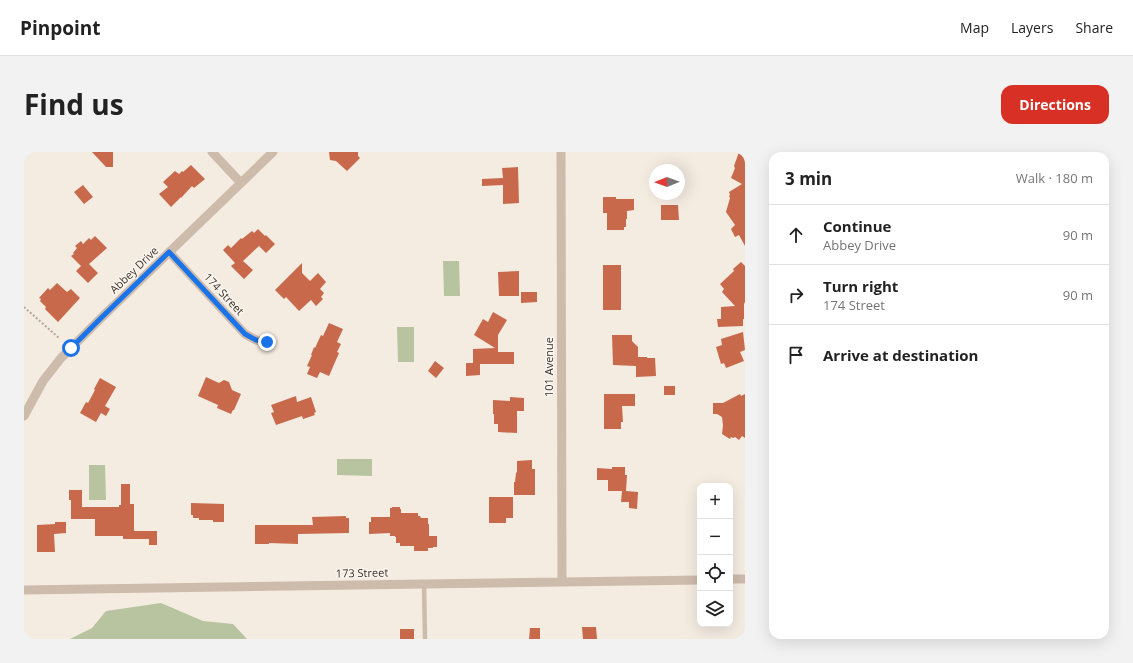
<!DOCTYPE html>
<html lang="en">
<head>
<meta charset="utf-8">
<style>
	:root { --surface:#fff; --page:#f2f2f2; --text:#222; --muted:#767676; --line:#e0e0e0; --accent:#d93025 }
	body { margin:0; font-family:"Open Sans",sans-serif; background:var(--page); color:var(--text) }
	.controls { position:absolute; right:12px; bottom:12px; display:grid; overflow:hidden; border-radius:8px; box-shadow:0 4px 16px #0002 }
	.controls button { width:36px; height:36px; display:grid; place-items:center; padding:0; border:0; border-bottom:1px solid var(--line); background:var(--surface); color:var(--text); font:20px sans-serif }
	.compass { position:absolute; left:625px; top:12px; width:36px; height:36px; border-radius:50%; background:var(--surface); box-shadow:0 4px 16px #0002; rotate:269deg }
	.stop { position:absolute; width:12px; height:12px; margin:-9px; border:3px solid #1a73e8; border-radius:50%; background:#fff }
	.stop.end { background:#1a73e8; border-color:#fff; box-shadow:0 1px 4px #0008 }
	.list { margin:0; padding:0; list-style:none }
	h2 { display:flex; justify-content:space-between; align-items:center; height:52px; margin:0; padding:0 16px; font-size:17px }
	h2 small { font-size:13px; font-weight:400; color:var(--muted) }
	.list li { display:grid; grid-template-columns:26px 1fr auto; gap:12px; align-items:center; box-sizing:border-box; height:60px; padding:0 16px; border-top:1px solid var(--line) }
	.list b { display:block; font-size:15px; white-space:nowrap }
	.list p { margin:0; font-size:13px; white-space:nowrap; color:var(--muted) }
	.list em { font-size:13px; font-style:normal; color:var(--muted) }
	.icon { flex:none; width:22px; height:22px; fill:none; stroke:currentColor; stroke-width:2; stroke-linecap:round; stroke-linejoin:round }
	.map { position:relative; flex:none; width:721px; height:487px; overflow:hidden; border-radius:12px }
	header { display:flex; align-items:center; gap:24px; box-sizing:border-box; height:56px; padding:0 20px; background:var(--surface); border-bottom:1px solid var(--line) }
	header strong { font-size:19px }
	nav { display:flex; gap:22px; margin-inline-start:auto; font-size:14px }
	.intro { display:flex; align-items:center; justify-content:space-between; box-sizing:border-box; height:96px; padding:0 24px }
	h1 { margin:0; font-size:28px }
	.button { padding:10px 18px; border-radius:12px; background:var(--accent); color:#fff; font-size:14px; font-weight:700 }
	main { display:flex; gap:24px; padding:0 24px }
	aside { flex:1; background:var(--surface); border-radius:12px; box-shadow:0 4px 16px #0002 }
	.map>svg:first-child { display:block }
</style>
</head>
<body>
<header>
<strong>Pinpoint</strong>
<nav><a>Map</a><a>Layers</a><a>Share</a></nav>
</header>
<div class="intro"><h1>Find us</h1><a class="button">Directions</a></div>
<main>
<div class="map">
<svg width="721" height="487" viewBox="0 0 721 487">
	<rect width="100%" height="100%" fill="#f4ebe1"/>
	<path fill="#b8c4a0" d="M419,109H435L436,144H420Z
		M373,175H390V210H374Z
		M313,307H348V324L313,323Z
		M65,313H81L82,348H65Z
		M137,451L179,469L209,472L223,487H46L68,476L82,459Z"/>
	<path fill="#c8694b" d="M68,0H89V15H82Z
		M305,0H334V4L336,6L323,19L312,9L306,8Z
		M715,0H721V94L715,83L711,85L707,77L711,73L702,60L706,46L705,44L706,43L705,40L718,32L707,26L711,16L710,14Z
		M167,13L181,27L170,36L168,34L157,46V45L147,55L135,42L144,35L139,30L151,19L155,22L158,19L159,20Z
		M494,15L495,51L479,52V33L458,34V27L479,26L478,16Z
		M59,33L69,45L60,52L50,40Z
		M579,45H592V47H610V58L603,59V67H602V75H600V78H583V61H579Z
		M637,53H654L655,68H637Z
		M234,77L241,84L242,83L251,92L242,101L235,94L219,109L229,118L220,127L207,114L211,111L199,98L204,93L207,96L217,86L218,87L228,79L230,81Z
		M71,84L83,96L65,112L74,121L64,131L52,119L57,114L47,104L50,102L49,101L53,96L51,94L57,89L59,92L65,86L67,88Z
		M717,110L721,114V150L720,152V167H719V174L694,175L693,167H697V155L711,154L698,140L700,137L696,132L710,119L709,117Z
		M278,111V121L286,129L294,121L302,130L296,137L300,141L297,145L299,147L292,154L287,148L275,159L262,145L260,147L251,138Z
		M579,113H597V158H579Z
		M495,119V144H475L474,120Z
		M33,131L43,140L47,137L56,146L34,170L21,157L22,155L16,149L17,147L15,146L24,136L26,138Z
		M497,140H513V150L497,151Z
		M469,160L483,168L474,183V200H490V212H456V223L442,224V211H449V197L471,196L450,183L459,167L464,170Z
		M305,171L319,177L313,190L317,192L313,200L315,201L305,224L296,220L293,226L283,222L286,215L283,214L288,203H287L290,195L291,196L297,183L299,184Z
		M719,180L721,198L716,200L720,209L702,216L700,211L697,212L692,195L698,193L697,187Z
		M588,183H608V189L614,195V205H623V206H631L632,224L612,225V214L589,213Z
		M411,209L420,216L412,226L404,219Z
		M182,225L195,231L200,228L205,230L208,238L217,242L210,258H209L207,262L193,256L194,253L174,244Z
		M76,226L92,235L81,254L86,257L82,264L77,261L72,270L56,261L62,250L64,251L71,238L70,237Z
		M640,234H651V243H640Z
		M580,242H611V254H598L599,270H597V277H580Z
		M716,242L717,244L721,242V286L718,284L715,288L711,285L709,286L707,285L706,287L698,282L699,273L698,265L693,262H689V251H699Z
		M272,244L273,250L287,245L292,260L290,261L291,263L279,267L278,264L252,273L247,261L250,260L247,253Z
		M486,245L500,246V259H493V281L474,280V272H470V262H469V248L486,249Z
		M508,308V317H511V343H490V330H491L492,321L493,320V309Z
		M588,315H601V323H603L602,339L614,340L613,357L605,356V350H597L598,339H584V328H573V316L588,317Z
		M97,332H106V352H110V379H133V393H125V387H99V384H71V367H47V348H45V338H58V355H95V353H97Z
		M465,345H489V366H482V371H465Z
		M167,351L200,352V370H189V368H175V366H169V363H167Z
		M368,355H376V357H377V361H394V364H396L397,366H404V372H405V384H413V395H409V396H404V399H390V394H376V391H372V385H371V384H366V381L345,382V370H347V365H366V356H368Z
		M322,364V366H325V381L274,382V392L245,391V392H231V373H289L288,365Z
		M31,370H42V381L30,382L31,400H13V373L31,372Z
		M558,475H572L573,487H559Z
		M506,476H516V487H505Z
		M376,477H390V487H376Z"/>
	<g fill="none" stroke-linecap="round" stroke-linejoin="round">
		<path stroke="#b9a596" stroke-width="2" stroke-dasharray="2 2" stroke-linecap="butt" d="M0,155L35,186"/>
		<path stroke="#cdbbac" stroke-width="4.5" d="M400,432L401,487"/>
		<path stroke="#cdbbac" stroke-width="9" d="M188,0L217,31
			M537,0L538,430
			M145,100L221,182L232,188L243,190
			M0,264L19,229L37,206L76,167L249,0
			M706,427H721
			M0,438L676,428"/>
	</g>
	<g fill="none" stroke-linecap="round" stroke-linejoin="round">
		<path stroke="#1a73e8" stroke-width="5" d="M47,196L76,167L145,100L221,182L232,188L243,190"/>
	</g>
	<g text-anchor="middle" stroke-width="3" stroke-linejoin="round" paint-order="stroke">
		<g font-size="11" fill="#3b302b" stroke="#fbf5ee">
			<text transform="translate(110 118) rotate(-44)" y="4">Abbey Drive</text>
			<text transform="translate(200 142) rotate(47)" y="4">174 Street</text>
			<text transform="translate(525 215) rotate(-90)" y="4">101 Avenue</text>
			<text transform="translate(338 421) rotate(-1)" y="4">173 Street</text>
		</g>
	</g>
</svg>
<div class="controls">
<button>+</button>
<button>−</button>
<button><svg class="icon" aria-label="locate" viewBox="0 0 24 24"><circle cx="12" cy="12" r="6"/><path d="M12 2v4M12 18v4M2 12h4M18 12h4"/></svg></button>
<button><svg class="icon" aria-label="layers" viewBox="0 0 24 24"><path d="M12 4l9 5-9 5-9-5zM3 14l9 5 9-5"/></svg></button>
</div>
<svg class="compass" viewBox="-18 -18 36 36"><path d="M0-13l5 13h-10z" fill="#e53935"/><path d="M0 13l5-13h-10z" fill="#767676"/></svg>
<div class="stop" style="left:47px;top:196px"></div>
<div class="stop end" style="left:243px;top:190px"></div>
</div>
<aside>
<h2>3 min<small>Walk · 180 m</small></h2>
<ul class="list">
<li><svg class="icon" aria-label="ahead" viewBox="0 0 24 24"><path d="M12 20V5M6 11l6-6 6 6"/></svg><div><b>Continue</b><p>Abbey Drive</p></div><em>90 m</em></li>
<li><svg class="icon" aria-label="right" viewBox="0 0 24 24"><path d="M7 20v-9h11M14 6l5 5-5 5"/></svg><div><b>Turn right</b><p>174 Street</p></div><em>90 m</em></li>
<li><svg class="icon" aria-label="arrive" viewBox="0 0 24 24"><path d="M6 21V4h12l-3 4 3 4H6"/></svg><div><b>Arrive at destination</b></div></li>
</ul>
</aside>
</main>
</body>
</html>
